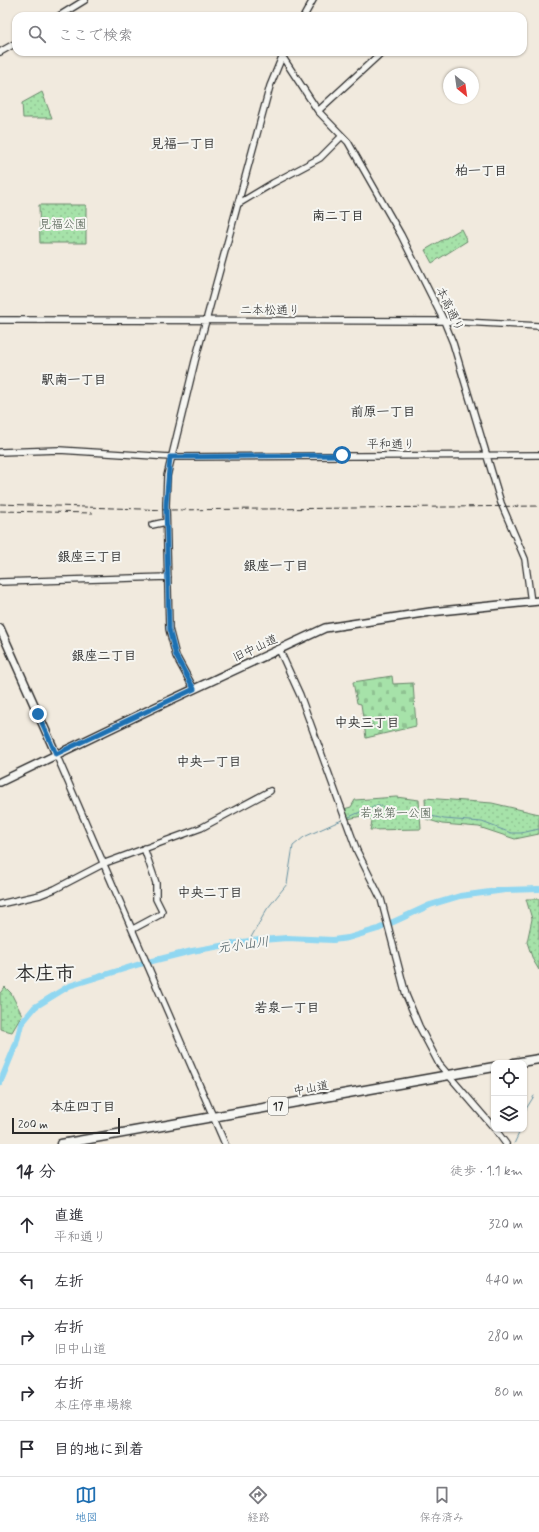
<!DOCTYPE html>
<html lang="ja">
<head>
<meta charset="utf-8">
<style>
	:root { --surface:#fff; --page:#f2f2f3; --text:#2b2b33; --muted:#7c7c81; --line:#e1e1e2; --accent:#1f6fb2 }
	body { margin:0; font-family:Mynerve,"Klee One",sans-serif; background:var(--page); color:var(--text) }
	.controls { position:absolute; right:12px; bottom:12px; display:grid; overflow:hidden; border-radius:8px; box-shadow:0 1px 3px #0004 }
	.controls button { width:36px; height:36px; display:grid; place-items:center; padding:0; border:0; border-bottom:1px solid var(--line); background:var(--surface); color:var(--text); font:20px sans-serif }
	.compass { position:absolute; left:443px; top:68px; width:36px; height:36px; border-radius:50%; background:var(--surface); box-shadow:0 1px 3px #0004; rotate:151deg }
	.scale { position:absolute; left:12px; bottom:10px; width:108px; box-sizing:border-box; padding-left:4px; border:2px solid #2b2b2b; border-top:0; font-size:11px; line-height:14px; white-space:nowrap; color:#2b2b2b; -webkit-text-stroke:3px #f6f6f2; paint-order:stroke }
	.stop { position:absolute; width:12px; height:12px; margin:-9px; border:3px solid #1f6fb2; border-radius:50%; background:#fff }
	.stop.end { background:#1f6fb2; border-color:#fff; box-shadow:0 1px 4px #0008 }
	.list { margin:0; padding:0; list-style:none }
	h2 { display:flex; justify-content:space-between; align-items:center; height:52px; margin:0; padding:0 16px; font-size:17px }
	h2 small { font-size:13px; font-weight:400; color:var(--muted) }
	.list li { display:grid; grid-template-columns:26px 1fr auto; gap:12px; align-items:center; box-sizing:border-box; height:56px; padding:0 16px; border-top:1px solid var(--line) }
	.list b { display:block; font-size:15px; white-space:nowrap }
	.list p { margin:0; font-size:13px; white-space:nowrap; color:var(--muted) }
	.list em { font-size:13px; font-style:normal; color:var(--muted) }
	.icon { flex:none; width:22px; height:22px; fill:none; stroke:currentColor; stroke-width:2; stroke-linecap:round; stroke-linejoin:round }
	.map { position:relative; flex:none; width:539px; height:1144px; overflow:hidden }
	.search { position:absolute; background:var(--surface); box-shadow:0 1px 3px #0004; left:12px; right:12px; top:12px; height:44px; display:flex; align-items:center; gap:10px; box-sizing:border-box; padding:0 14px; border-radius:12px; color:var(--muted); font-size:15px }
	.sheet { height:332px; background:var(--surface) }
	nav { display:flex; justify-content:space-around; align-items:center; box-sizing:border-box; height:56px; border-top:1px solid var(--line); background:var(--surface); font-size:11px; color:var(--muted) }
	nav a { display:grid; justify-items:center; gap:2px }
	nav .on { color:var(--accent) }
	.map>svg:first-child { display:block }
</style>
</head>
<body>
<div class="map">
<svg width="539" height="1144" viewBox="0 0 539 1144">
	<defs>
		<pattern id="cemetery-stones" width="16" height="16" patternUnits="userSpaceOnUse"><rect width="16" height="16" fill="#a6e2a9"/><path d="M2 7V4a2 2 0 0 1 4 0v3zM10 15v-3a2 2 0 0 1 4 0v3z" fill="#8fc292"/></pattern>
		<pattern id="park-dots" width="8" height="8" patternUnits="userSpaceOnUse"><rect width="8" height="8" fill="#a6e2a9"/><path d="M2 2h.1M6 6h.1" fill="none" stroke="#8fc292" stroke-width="1.8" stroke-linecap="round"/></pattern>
	</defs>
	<rect width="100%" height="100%" fill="#f1eade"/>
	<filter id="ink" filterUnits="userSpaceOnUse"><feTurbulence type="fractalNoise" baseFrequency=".025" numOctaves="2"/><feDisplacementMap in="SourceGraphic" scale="8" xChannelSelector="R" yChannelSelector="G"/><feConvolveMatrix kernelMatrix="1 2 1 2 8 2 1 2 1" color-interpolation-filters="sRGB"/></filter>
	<g filter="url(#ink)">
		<path fill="url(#cemetery-stones)" stroke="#68866a" d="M392,676L393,684L413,683L416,726L366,738L361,704L357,703L353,682Z"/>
		<path fill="url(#park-dots)" stroke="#68866a" d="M42,92L52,118H23L22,103Z
			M39,205H86V243H40Z
			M461,229L467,241L432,263L425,250Z
			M396,797L419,800L421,829L370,830L372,822L366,815L348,819L344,809L351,807L355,800Z
			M425,798L492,803L539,814V834L515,839L479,827L442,824L426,819Z
			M526,899H539V970L533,960L527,942L532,919Z
			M5,987L11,993L22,1015L12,1032L0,1029V993Z"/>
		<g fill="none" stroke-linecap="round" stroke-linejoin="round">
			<path stroke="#6892a2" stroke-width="1" d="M347,818L360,812L367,811L374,806H381L397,811H411L444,819L482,822L511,833H521L539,829
				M249,941L267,909L287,884L293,846L304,837L344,819
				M524,1117L526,1109L534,1096
				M514,1144L521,1129"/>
			<path stroke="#90d7f1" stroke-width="6" d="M0,1083L16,1044L21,1024L35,1007L69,986L140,964L192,951L249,941L287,938L333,940L348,938L378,929L430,905L460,896L505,890L539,889"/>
			<defs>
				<path id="minor" d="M59,16L85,0
					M304,16L313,0
					M0,52L16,43
					M282,56L318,111L348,142L401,235L444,321L453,343L501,503L525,559L531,602
					M318,111L382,52
					M238,204L273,183L320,158L342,136
					M0,320L444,321L539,326
					M0,452L59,450L170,457L539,455
					M152,525L166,522
					M0,582L168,577
					M279,649L300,695L357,851L381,899L406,995L419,1026L439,1064L494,1128
					M194,689L176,656L169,629L166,505L167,476L195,361L270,86L284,52
					M56,754L225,1144
					M0,904L40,895L55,889L105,863L201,828L270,791
					M133,929L161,914L162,911L156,899V883L144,848
					M495,1129L506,1144"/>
				<path id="major" d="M0,628L56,754
					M0,782L147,711L325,628L430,612L539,601"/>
				<path id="highway" d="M514,1063L539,1059
					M61,1144L494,1067"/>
			</defs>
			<use href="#minor" stroke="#2b2b2b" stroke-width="8"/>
			<use href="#major" stroke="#2b2b2b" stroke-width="10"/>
			<use href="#highway" stroke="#2b2b2b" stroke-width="11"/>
			<use href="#minor" stroke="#f6f6f2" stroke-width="5.5"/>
			<use href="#major" stroke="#f6f6f2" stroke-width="7"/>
			<use href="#highway" stroke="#f6f6f2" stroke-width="8"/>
			<path stroke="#2b2b2b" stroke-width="1" stroke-dasharray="6 3" stroke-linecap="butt" d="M0,504L169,510L539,506
				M0,511L93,513"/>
		</g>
	</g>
	<g fill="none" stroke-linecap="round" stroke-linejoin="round" filter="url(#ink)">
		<path stroke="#1f6fb2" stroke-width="5" d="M38,714L56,754L194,689L176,656L169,629L166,505L170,457L342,455"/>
	</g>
	<g text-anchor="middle" stroke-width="4" stroke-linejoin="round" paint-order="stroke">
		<rect fill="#f6f6f2" stroke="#686867" stroke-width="1" x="268" y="1097" width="20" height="18" rx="3"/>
		<g font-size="11" font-weight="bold" fill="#2b2b2b">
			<text x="278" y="1110">17</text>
		</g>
		<g font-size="12" fill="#4a594a" stroke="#f6f6f2">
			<text x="63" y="228">見福公園</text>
			<text x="396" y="817">若泉第一公園</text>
		</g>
		<g font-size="12" fill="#2b2b2b" stroke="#f6f6f2">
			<text transform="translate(450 309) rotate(64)" y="4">本高通り</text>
			<text x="270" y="314">二本松通り</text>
			<text x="391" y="448">平和通り</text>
			<text transform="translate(255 648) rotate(-25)" y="4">旧中山道</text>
			<text transform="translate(311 1088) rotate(-10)" y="4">中山道</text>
		</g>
		<g font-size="13" font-weight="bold" fill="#2b2b2b" stroke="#f6f6f2">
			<text x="183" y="148">見福一丁目</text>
			<text x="481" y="175">柏一丁目</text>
			<text x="338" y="220">南二丁目</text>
			<text x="74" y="384">駅南一丁目</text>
			<text x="383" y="416">前原一丁目</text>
			<text x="90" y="561">銀座三丁目</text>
			<text x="276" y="570">銀座一丁目</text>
			<text x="104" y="660">銀座二丁目</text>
			<text x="367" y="727">中央三丁目</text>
			<text x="209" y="766">中央一丁目</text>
			<text x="210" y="897">中央二丁目</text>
			<text x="287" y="1012">若泉一丁目</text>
			<text x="83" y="1111">本庄四丁目</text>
		</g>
		<g font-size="13" font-style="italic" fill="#44565c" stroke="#f6f6f2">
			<text transform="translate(243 944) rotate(-8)" y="5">元小山川</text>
		</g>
		<g font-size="20" font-weight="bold" fill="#2b2b2b" stroke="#f6f6f2">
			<text x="45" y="980">本庄市</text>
		</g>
	</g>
</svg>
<div class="controls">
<button><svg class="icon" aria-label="locate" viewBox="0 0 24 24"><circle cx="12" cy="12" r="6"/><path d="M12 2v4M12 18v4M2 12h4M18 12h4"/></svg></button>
<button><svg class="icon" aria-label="layers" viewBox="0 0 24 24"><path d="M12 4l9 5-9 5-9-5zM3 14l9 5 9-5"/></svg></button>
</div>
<svg class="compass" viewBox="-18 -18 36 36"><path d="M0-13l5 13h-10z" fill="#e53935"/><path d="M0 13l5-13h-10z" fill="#7c7c81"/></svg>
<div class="scale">200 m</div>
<div class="stop" style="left:342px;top:455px"></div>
<div class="stop end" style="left:38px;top:714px"></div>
<div class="search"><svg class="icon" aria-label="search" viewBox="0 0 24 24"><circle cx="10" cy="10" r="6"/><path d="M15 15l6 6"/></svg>ここで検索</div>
</div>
<section class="sheet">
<h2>14 分<small>徒歩 · 1.1 km</small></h2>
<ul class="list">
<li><svg class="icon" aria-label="ahead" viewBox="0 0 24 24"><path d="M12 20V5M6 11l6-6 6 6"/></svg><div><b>直進</b><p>平和通り</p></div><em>320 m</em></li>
<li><svg class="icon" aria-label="left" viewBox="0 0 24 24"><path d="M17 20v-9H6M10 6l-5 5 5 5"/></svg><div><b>左折</b></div><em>440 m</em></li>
<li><svg class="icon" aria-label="right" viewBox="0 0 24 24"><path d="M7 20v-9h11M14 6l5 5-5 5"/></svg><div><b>右折</b><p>旧中山道</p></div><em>280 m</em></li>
<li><svg class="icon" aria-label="right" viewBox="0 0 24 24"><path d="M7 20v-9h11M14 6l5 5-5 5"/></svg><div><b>右折</b><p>本庄停車場線</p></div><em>80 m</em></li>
<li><svg class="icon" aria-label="arrive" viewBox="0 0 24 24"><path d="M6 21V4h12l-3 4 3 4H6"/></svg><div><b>目的地に到着</b></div></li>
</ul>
</section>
<nav>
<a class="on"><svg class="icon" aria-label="map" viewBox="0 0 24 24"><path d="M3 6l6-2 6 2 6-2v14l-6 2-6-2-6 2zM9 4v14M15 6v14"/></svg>地図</a>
<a><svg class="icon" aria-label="directions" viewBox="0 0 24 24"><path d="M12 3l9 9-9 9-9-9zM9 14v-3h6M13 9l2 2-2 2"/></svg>経路</a>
<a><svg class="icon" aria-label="saved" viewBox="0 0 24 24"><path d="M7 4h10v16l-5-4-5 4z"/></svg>保存済み</a>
</nav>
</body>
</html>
